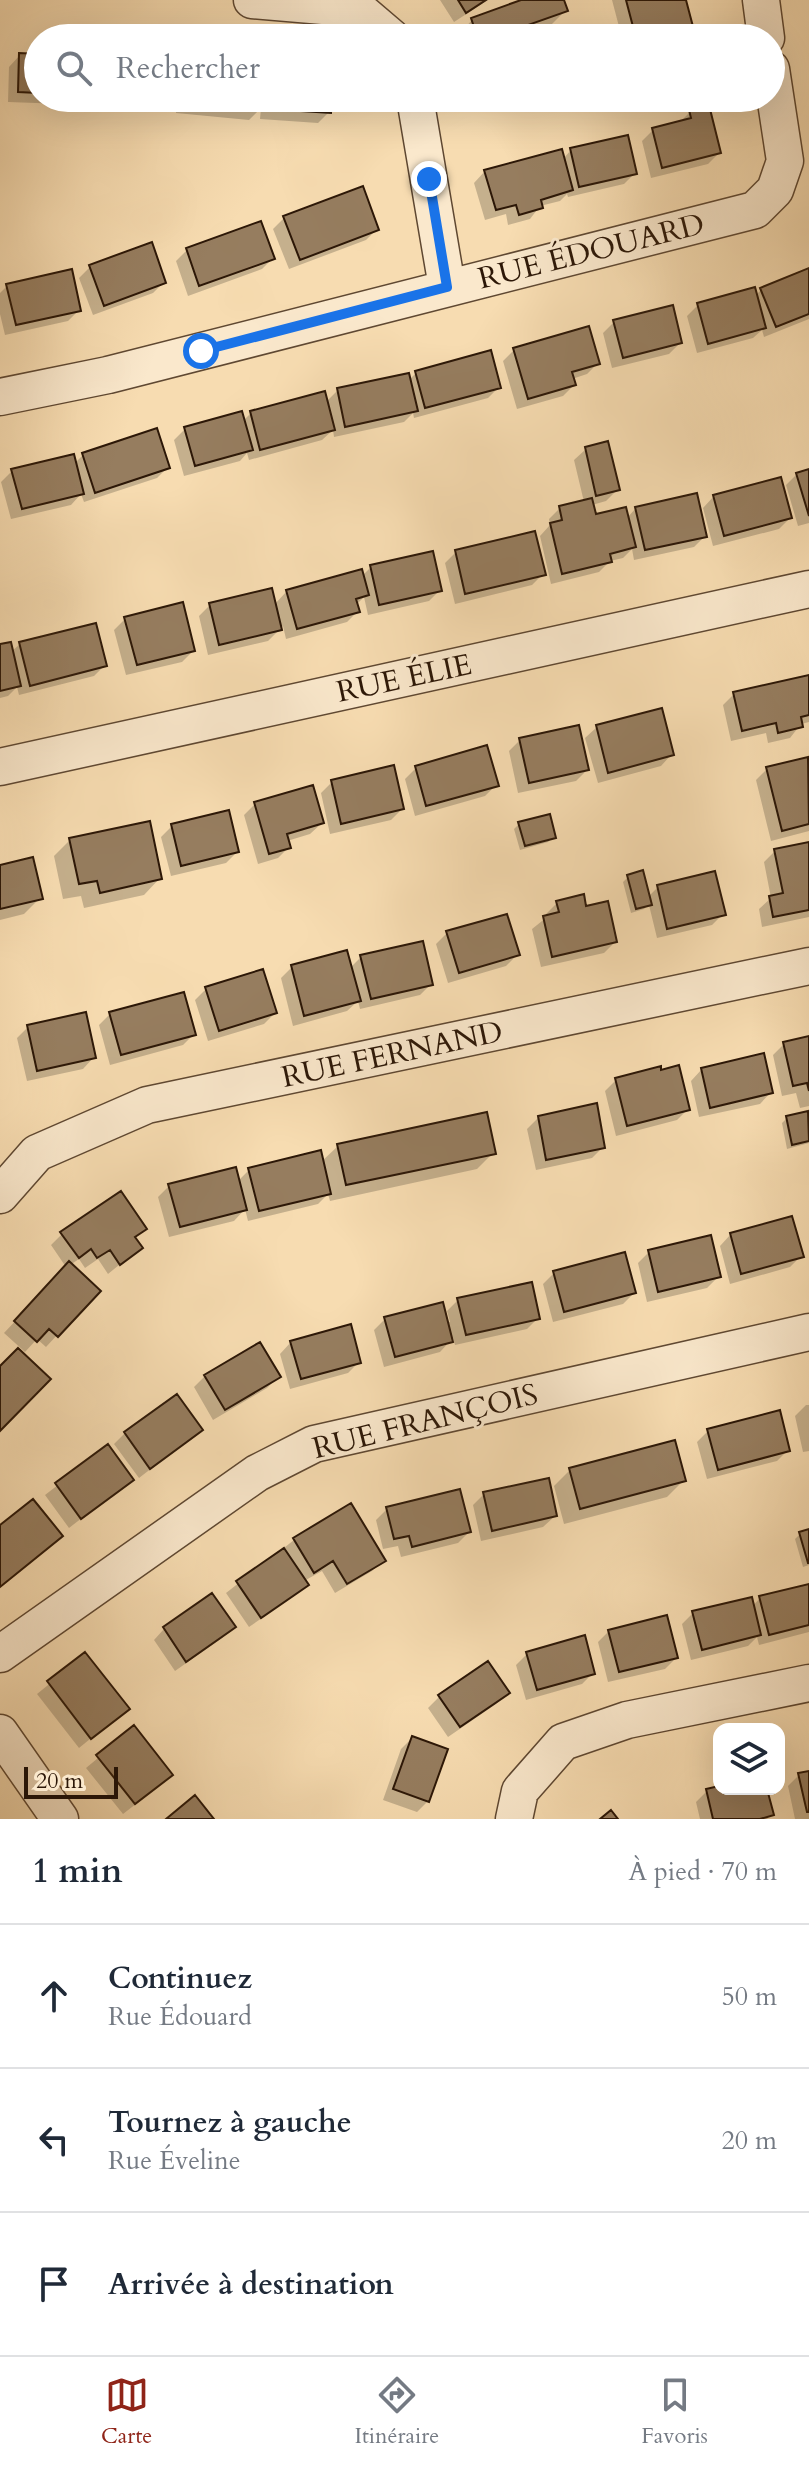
<!DOCTYPE html>
<html lang="fr">
<head>
<meta charset="utf-8">
<style>
	:root { --surface:#fff; --page:#f6f6f7; --text:#1f2937; --muted:#747a83; --line:#e0e1e3; --accent:#8f2418 }
	body { margin:0; font-family:Cardo,serif; background:var(--page); color:var(--text) }
	.controls { position:absolute; right:24px; bottom:24px; display:grid; overflow:hidden; border-radius:16px; box-shadow:0 8px 32px #0002 }
	.controls button { width:72px; height:72px; display:grid; place-items:center; padding:0; border:0; border-bottom:2px solid var(--line); background:var(--surface); color:var(--text); font:40px sans-serif }
	.scale { position:absolute; left:24px; bottom:20px; width:94px; box-sizing:border-box; padding-left:8px; border:4px solid #2c1707; border-top:0; font-size:22px; line-height:28px; white-space:nowrap; color:#2c1707; -webkit-text-stroke:6px #fae8cc; paint-order:stroke }
	.stop { position:absolute; width:24px; height:24px; margin:-18px; border:6px solid #1a73e8; border-radius:50%; background:#fff }
	.stop.end { background:#1a73e8; border-color:#fff; box-shadow:0 2px 8px #0008 }
	.list { margin:0; padding:0; list-style:none }
	h2 { display:flex; justify-content:space-between; align-items:center; height:104px; margin:0; padding:0 32px; font-size:34px }
	h2 small { font-size:26px; font-weight:400; color:var(--muted) }
	.list li { display:grid; grid-template-columns:52px 1fr auto; gap:24px; align-items:center; box-sizing:border-box; height:144px; padding:0 32px; border-top:2px solid var(--line) }
	.list b { display:block; font-size:30px; white-space:nowrap }
	.list p { margin:0; font-size:26px; white-space:nowrap; color:var(--muted) }
	.list em { font-size:26px; font-style:normal; color:var(--muted) }
	.icon { flex:none; width:44px; height:44px; fill:none; stroke:currentColor; stroke-width:2; stroke-linecap:round; stroke-linejoin:round }
	.map { position:relative; flex:none; width:809px; height:1819px; overflow:hidden }
	.search { position:absolute; background:var(--surface); box-shadow:0 8px 32px #0002; left:24px; right:24px; top:24px; height:88px; display:flex; align-items:center; gap:20px; box-sizing:border-box; padding:0 28px; border-radius:44px; color:var(--muted); font-size:30px }
	.sheet { height:536px; background:var(--surface) }
	nav { display:flex; justify-content:space-around; align-items:center; box-sizing:border-box; height:112px; border-top:2px solid var(--line); background:var(--surface); font-size:22px; color:var(--muted) }
	nav a { display:grid; justify-items:center; gap:4px }
	nav .on { color:var(--accent) }
	.map>svg:first-child { display:block }
</style>
</head>
<body>
<div class="map">
<svg width="809" height="1819" viewBox="0 0 809 1819">
	<rect width="100%" height="100%" fill="#f7dcb1"/>
	<filter id="stains"><feTurbulence type="fractalNoise" baseFrequency=".0025" numOctaves="4"/><feColorMatrix values="0 0 0 0 .2 0 0 0 0 .09 0 0 0 0 .02 0 0 0 .5 -.17"/></filter>
	<radialGradient id="worn" r=".72"><stop offset=".6" stop-color="#630" stop-opacity="0"/><stop offset="1" stop-color="#630" stop-opacity=".3"/></radialGradient>
	<path fill="#0003" d="M440,0H488L454,22Z
		M527,0H561L565,11L549,27L526,35L527,38H456L472,20Z
		M612,0H684L694,38H622Z
		M20,55L38,56V98H70L64,104L8,102L9,67Z
		M92,98H161L149,112L91,109Z
		M177,98H330L329,112L318,123L260,119L261,108L249,120L176,113Z
		M458,98H503L463,112Z
		M690,112L719,153L708,164L651,178L642,141L653,130L679,123Z
		M571,150L635,173L624,184L568,197L567,194L560,201L540,206L530,219L508,225L506,214L485,220L474,183L485,171L563,159Z
		M284,218L377,229L366,240L289,269L273,229Z
		M187,250L273,258L262,269L188,296L176,261Z
		M90,267L164,282L153,293L93,315L79,278Z
		M809,270V319L764,337L762,330L753,338L697,353L687,316L698,305L755,296L761,290Z
		M7,286L79,310L68,321L5,335L0,314V293Z
		M614,322L680,343L669,354L612,368L603,333Z
		M514,350L598,363L587,374L572,379L574,385L563,396L517,409L503,361Z
		M416,373L499,387L488,398L414,418L413,413L404,422L334,437L333,430L322,440L249,460L247,453L240,461L184,476L174,440L185,429L243,421L251,413L326,402L338,390L409,380Z
		M586,449L617,490L606,501L592,505L595,516L627,518L636,508L705,536L694,547L634,560L632,549L623,558L610,561L599,572L551,584L540,536L550,525L549,519L560,508L584,502L574,460Z
		M83,455L168,467L157,478L84,502L81,494L71,505L11,519L1,482L12,471L75,463Z
		M809,471V523L798,526L786,485L797,474Z
		M714,496L790,518L779,529L713,546L703,508Z
		M456,552L543,574L532,585L455,604L445,563Z
		M371,567L440,590L429,601L368,615L364,597L356,605L358,611L347,622L286,639L283,626L268,641L208,655L199,616L210,605H274L287,591L362,576Z
		M125,619L193,651L182,662L126,675L114,630Z
		M20,644L105,665L94,676L19,695L17,687L8,696L0,698V646L11,652Z
		M809,677V722L801,724L790,738L768,743L766,733L731,741L723,705L734,694Z
		M597,727L672,754L661,766L598,783L585,738Z
		M520,740L587,770L576,781L518,793L509,751Z
		M806,759L809,771V831L771,841L756,780L767,769Z
		M416,768L496,785L485,796L415,816L405,779Z
		M332,782L402,809L391,820L330,834L321,793Z
		M255,804L322,823L310,834L287,841L289,847L278,858L258,864L244,815Z
		M519,824L553,837L548,842L520,850L514,829Z
		M172,826L237,852L226,863L171,876L161,837Z
		M70,840L160,878L144,895L84,908L81,896L63,899L54,856Z
		M809,844V917L762,927L759,909L771,898L764,862L775,851Z
		M0,867L40,898L24,914L0,920Z
		M628,877L648,897L658,887L723,914L712,925L657,938L649,905L644,909L631,913L623,882Z
		M557,903L585,909L615,942L604,953L541,967L532,929L547,917L546,914Z
		M447,933L517,955L506,966L448,983L436,944Z
		M361,957L431,984L420,995L360,1009L358,1001L347,1011L293,1026L281,978L292,967L350,968Z
		M206,989L275,1013L264,1024L208,1041L195,1000Z
		M110,1014L194,1034L183,1045L110,1065L99,1025Z
		M28,1027L94,1057L83,1069L27,1081L17,1038Z
		M809,1038V1106L800,1108L796,1093L782,1096L773,1055L784,1044Z
		M702,1069L771,1092L760,1104L699,1117L691,1081Z
		M616,1080L688,1109L677,1120L616,1136L605,1091Z
		M807,1113L809,1143L787,1149L782,1123L787,1118Z
		M539,1117L603,1147L592,1158L536,1170L527,1129Z
		M338,1146L493,1153L477,1169L330,1201L328,1194L318,1204L248,1221L245,1209L234,1221L169,1237L158,1197L169,1186L238,1181L250,1169L321,1162Z
		M144,1228L134,1239L140,1248L108,1274L98,1259L85,1268L79,1259L70,1265L98,1291L46,1347L37,1339L25,1352L4,1333L66,1267L51,1245L62,1234Z
		M731,1234L801,1256L790,1267L730,1284L720,1246Z
		M649,1252L718,1277L707,1288L647,1302L638,1263Z
		M554,1273L634,1293L623,1304L553,1322L543,1284Z
		M458,1300L538,1318L527,1329L455,1345L453,1338L440,1352L384,1367L374,1330L385,1319L450,1322L447,1311Z
		M291,1342L359,1362L348,1373L290,1389L280,1354Z
		M205,1376L278,1377L267,1388L213,1420L194,1387Z
		M806,1405H809V1451L803,1452L795,1416Z
		M201,1430L139,1478L114,1444L125,1433Z
		M708,1431L788,1450L777,1461L707,1479L697,1442Z
		M107,1447L131,1480L69,1528L45,1495Z
		M570,1470L684,1480L667,1497L564,1524L554,1486Z
		M484,1494L555,1516L543,1527L481,1541L473,1505Z
		M350,1506L383,1560L372,1571L335,1593L322,1571L304,1581L306,1584L295,1595L249,1627L226,1593L294,1540Z
		M387,1509L469,1532L458,1543L401,1557L398,1546L383,1549L376,1520Z
		M809,1531V1565L803,1567L795,1539L800,1534Z
		M809,1586V1632L759,1645L757,1637L748,1646L691,1660L682,1624L693,1613L752,1607L760,1598Z
		M233,1627L222,1638L175,1671L154,1640L164,1629Z
		M609,1631L676,1658L665,1669L608,1682L598,1642Z
		M527,1654L593,1673L582,1684L526,1700L516,1665Z
		M85,1655L127,1709L79,1748L37,1694Z
		M487,1664L507,1693L496,1704L448,1737L428,1708L439,1697Z
		M134,1728L159,1786L123,1814L86,1768Z
		M412,1738L428,1801L417,1812L383,1800L401,1749Z
		M809,1773V1819H795L788,1786L799,1775Z
		M719,1788L765,1789L772,1815L767,1819H700L696,1802L707,1791Z"/>
	<path fill="#967d5f" stroke="#2c1707" stroke-width="2" d="M458,0H486L466,13Z
		M521,0H564L568,11L525,26L529,38H461L476,33L471,18Z
		M626,0H686L696,38H654L653,34L636,38Z
		M19,53L38,54V93L18,92Z
		M101,98H163V102Z
		M186,98H263L262,110L186,103Z
		M271,98H332L331,113L270,109Z
		M709,105L721,153L662,168L652,128L691,118L689,110Z
		M628,135L637,174L579,187L570,148Z
		M562,149L573,190L541,200L543,208L519,215L516,205L496,210L484,170Z
		M363,186L379,230L300,260L283,216Z
		M261,221L275,259L199,286L186,248Z
		M152,242L166,283L104,306L89,265Z
		M809,268V314L776,327L760,288Z
		M72,269L81,311L16,325L6,284Z
		M755,287L766,328L708,344L697,303Z
		M673,305L682,343L623,358L613,320Z
		M589,326L600,364L572,372L576,385L528,399L513,348Z
		M491,350L501,388L425,408L415,371Z
		M409,373L418,411L345,427L337,388Z
		M325,391L335,430L260,450L250,411Z
		M242,411L253,450L195,466L184,427Z
		M157,428L170,468L95,493L82,453Z
		M608,441L620,490L596,496L585,447Z
		M74,454L84,494L22,509L11,469Z
		M809,469V516L796,473Z
		M781,477L792,518L724,536L713,495Z
		M697,493L707,537L645,550L635,507Z
		M592,498L596,514L626,507L636,547L610,554L612,562L562,574L550,523L562,520L559,506Z
		M535,531L546,575L465,594L455,550Z
		M433,551L442,591L379,605L370,565Z
		M362,569L369,595L356,599L360,612L297,629L286,590Z
		M272,588L282,630L219,645L209,603Z
		M183,602L195,651L137,665L124,617Z
		M96,623L107,666L30,686L19,642Z
		M11,642L21,686L0,691V644Z
		M809,675V715L801,717L803,727L778,733L776,723L742,731L733,692Z
		M662,708L674,755L608,773L596,725Z
		M579,725L589,770L529,783L519,738Z
		M487,745L499,786L426,806L415,766Z
		M808,757L809,824L782,831L766,767Z
		M394,765L404,809L341,824L331,780Z
		M313,785L324,823L287,834L291,848L269,854L254,802Z
		M229,810L239,852L181,866L171,824Z
		M550,814L556,838L525,846L518,822Z
		M150,821L162,879L100,893L97,881L79,884L69,838Z
		M809,842V910L773,917L769,896L783,893L774,849Z
		M33,857L43,899L0,909V865Z
		M643,870L652,905L636,909L627,875Z
		M715,871L726,915L667,929L657,885Z
		M584,894L586,906L608,901L617,942L552,957L543,916L559,912L556,901Z
		M507,914L520,955L459,973L446,931Z
		M423,941L433,985L371,999L360,955Z
		M347,950L361,1001L304,1016L291,965Z
		M263,969L277,1013L219,1031L205,987Z
		M184,992L196,1035L121,1055L109,1012Z
		M86,1012L96,1058L37,1071L27,1025Z
		M809,1036V1091L807,1083L793,1086L783,1042Z
		M764,1053L773,1093L710,1108L701,1068Z
		M679,1065L690,1110L627,1126L615,1078L661,1066V1070Z
		M597,1103L605,1148L546,1160L538,1116Z
		M808,1111L809,1141L792,1145L786,1116Z
		M487,1112L496,1154L346,1185L337,1144Z
		M321,1150L331,1194L259,1211L248,1168Z
		M236,1167L247,1210L180,1227L168,1184Z
		M121,1191L147,1229L135,1237L143,1248L120,1265L110,1250L97,1258L91,1249L79,1258L60,1232Z
		M792,1216L804,1257L741,1274L730,1233Z
		M711,1235L721,1277L658,1292L648,1250Z
		M625,1252L636,1293L564,1312L553,1271Z
		M69,1261L101,1291L58,1337L49,1329L37,1342L14,1321Z
		M532,1282L540,1319L466,1335L457,1298Z
		M443,1302L453,1342L395,1357L384,1317Z
		M351,1324L361,1363L301,1379L290,1341Z
		M260,1342L281,1377L225,1410L204,1375Z
		M18,1348L51,1379L0,1431V1366Z
		M177,1394L203,1430L150,1469L124,1432Z
		M780,1410L790,1451L718,1470L707,1429Z
		M675,1440L686,1481L580,1509L569,1468Z
		M108,1444L134,1480L81,1519L55,1483Z
		M549,1478L557,1516L492,1531L483,1492Z
		M460,1489L471,1532L412,1547L409,1536L394,1539L386,1507Z
		M33,1499L63,1536L0,1587V1525Z
		M351,1503L386,1561L347,1584L333,1561L314,1573L293,1538Z
		M809,1529V1563H808L799,1532Z
		M284,1548L309,1585L261,1618L236,1581Z
		M809,1584V1625L769,1635L759,1596Z
		M212,1593L236,1627L186,1662L163,1627Z
		M752,1597L761,1635L702,1650L692,1611Z
		M667,1615L678,1658L619,1672L608,1630Z
		M585,1635L595,1674L537,1690L526,1652Z
		M85,1652L130,1709L91,1739L47,1681Z
		M488,1661L510,1693L460,1727L438,1695Z
		M134,1725L173,1775L135,1804L96,1755Z
		M412,1736L448,1749L429,1802L393,1789Z
		M809,1771V1812H807L798,1773Z
		M719,1786V1789H767L774,1815L760,1819H713L706,1789Z
		M195,1795L214,1819H166Z
		M611,1810L618,1819H600Z"/>
	<g fill="none" stroke-linecap="round" stroke-linejoin="round">
		<defs>
			<path id="street" d="M252,0L358,9L392,38
				M761,0L766,38
				M415,98L447,287
				M0,397L108,375L755,210L775,190L785,161L771,69
				M0,767L809,589
				M0,1195L37,1153L147,1105L809,966
				M0,1654L257,1473L314,1444L809,1332
				M0,1733L60,1819
				M514,1819L520,1791L563,1742L627,1720L809,1683"/>
		</defs>
		<use href="#street" stroke="#5f4832" stroke-width="39"/>
		<use href="#street" stroke="#fae8cc" stroke-width="36"/>
	</g>
	<g fill="none" stroke-linecap="round" stroke-linejoin="round">
		<path stroke="#1a73e8" stroke-width="10" d="M201,351L447,287L429,179"/>
	</g>
	<g text-anchor="middle" stroke-width="6" stroke-linejoin="round" paint-order="stroke">
		<g font-size="30" fill="#2c1707" stroke="#fae8cc">
			<text transform="translate(591 251) rotate(-14)" y="10">RUE ÉDOUARD</text>
			<text transform="translate(404 678) rotate(-12)" y="10">RUE ÉLIE</text>
			<text transform="translate(392 1054) rotate(-12)" y="10">RUE FERNAND</text>
			<text transform="translate(425 1421) rotate(-14)" y="10">RUE FRANÇOIS</text>
		</g>
	</g>
	<rect width="100%" height="100%" filter="url(#stains)"/>
	<rect width="100%" height="100%" fill="url(#worn)"/>
</svg>
<div class="controls">
<button><svg class="icon" aria-label="layers" viewBox="0 0 24 24"><path d="M12 4l9 5-9 5-9-5zM3 14l9 5 9-5"/></svg></button>
</div>
<div class="scale">20 m</div>
<div class="stop" style="left:201px;top:351px"></div>
<div class="stop end" style="left:429px;top:179px"></div>
<div class="search"><svg class="icon" aria-label="search" viewBox="0 0 24 24"><circle cx="10" cy="10" r="6"/><path d="M15 15l6 6"/></svg>Rechercher</div>
</div>
<section class="sheet">
<h2>1 min<small>À pied · 70 m</small></h2>
<ul class="list">
<li><svg class="icon" aria-label="ahead" viewBox="0 0 24 24"><path d="M12 20V5M6 11l6-6 6 6"/></svg><div><b>Continuez</b><p>Rue Édouard</p></div><em>50 m</em></li>
<li><svg class="icon" aria-label="left" viewBox="0 0 24 24"><path d="M17 20v-9H6M10 6l-5 5 5 5"/></svg><div><b>Tournez à gauche</b><p>Rue Éveline</p></div><em>20 m</em></li>
<li><svg class="icon" aria-label="arrive" viewBox="0 0 24 24"><path d="M6 21V4h12l-3 4 3 4H6"/></svg><div><b>Arrivée à destination</b></div></li>
</ul>
</section>
<nav>
<a class="on"><svg class="icon" aria-label="map" viewBox="0 0 24 24"><path d="M3 6l6-2 6 2 6-2v14l-6 2-6-2-6 2zM9 4v14M15 6v14"/></svg>Carte</a>
<a><svg class="icon" aria-label="directions" viewBox="0 0 24 24"><path d="M12 3l9 9-9 9-9-9zM9 14v-3h6M13 9l2 2-2 2"/></svg>Itinéraire</a>
<a><svg class="icon" aria-label="saved" viewBox="0 0 24 24"><path d="M7 4h10v16l-5-4-5 4z"/></svg>Favoris</a>
</nav>
</body>
</html>
